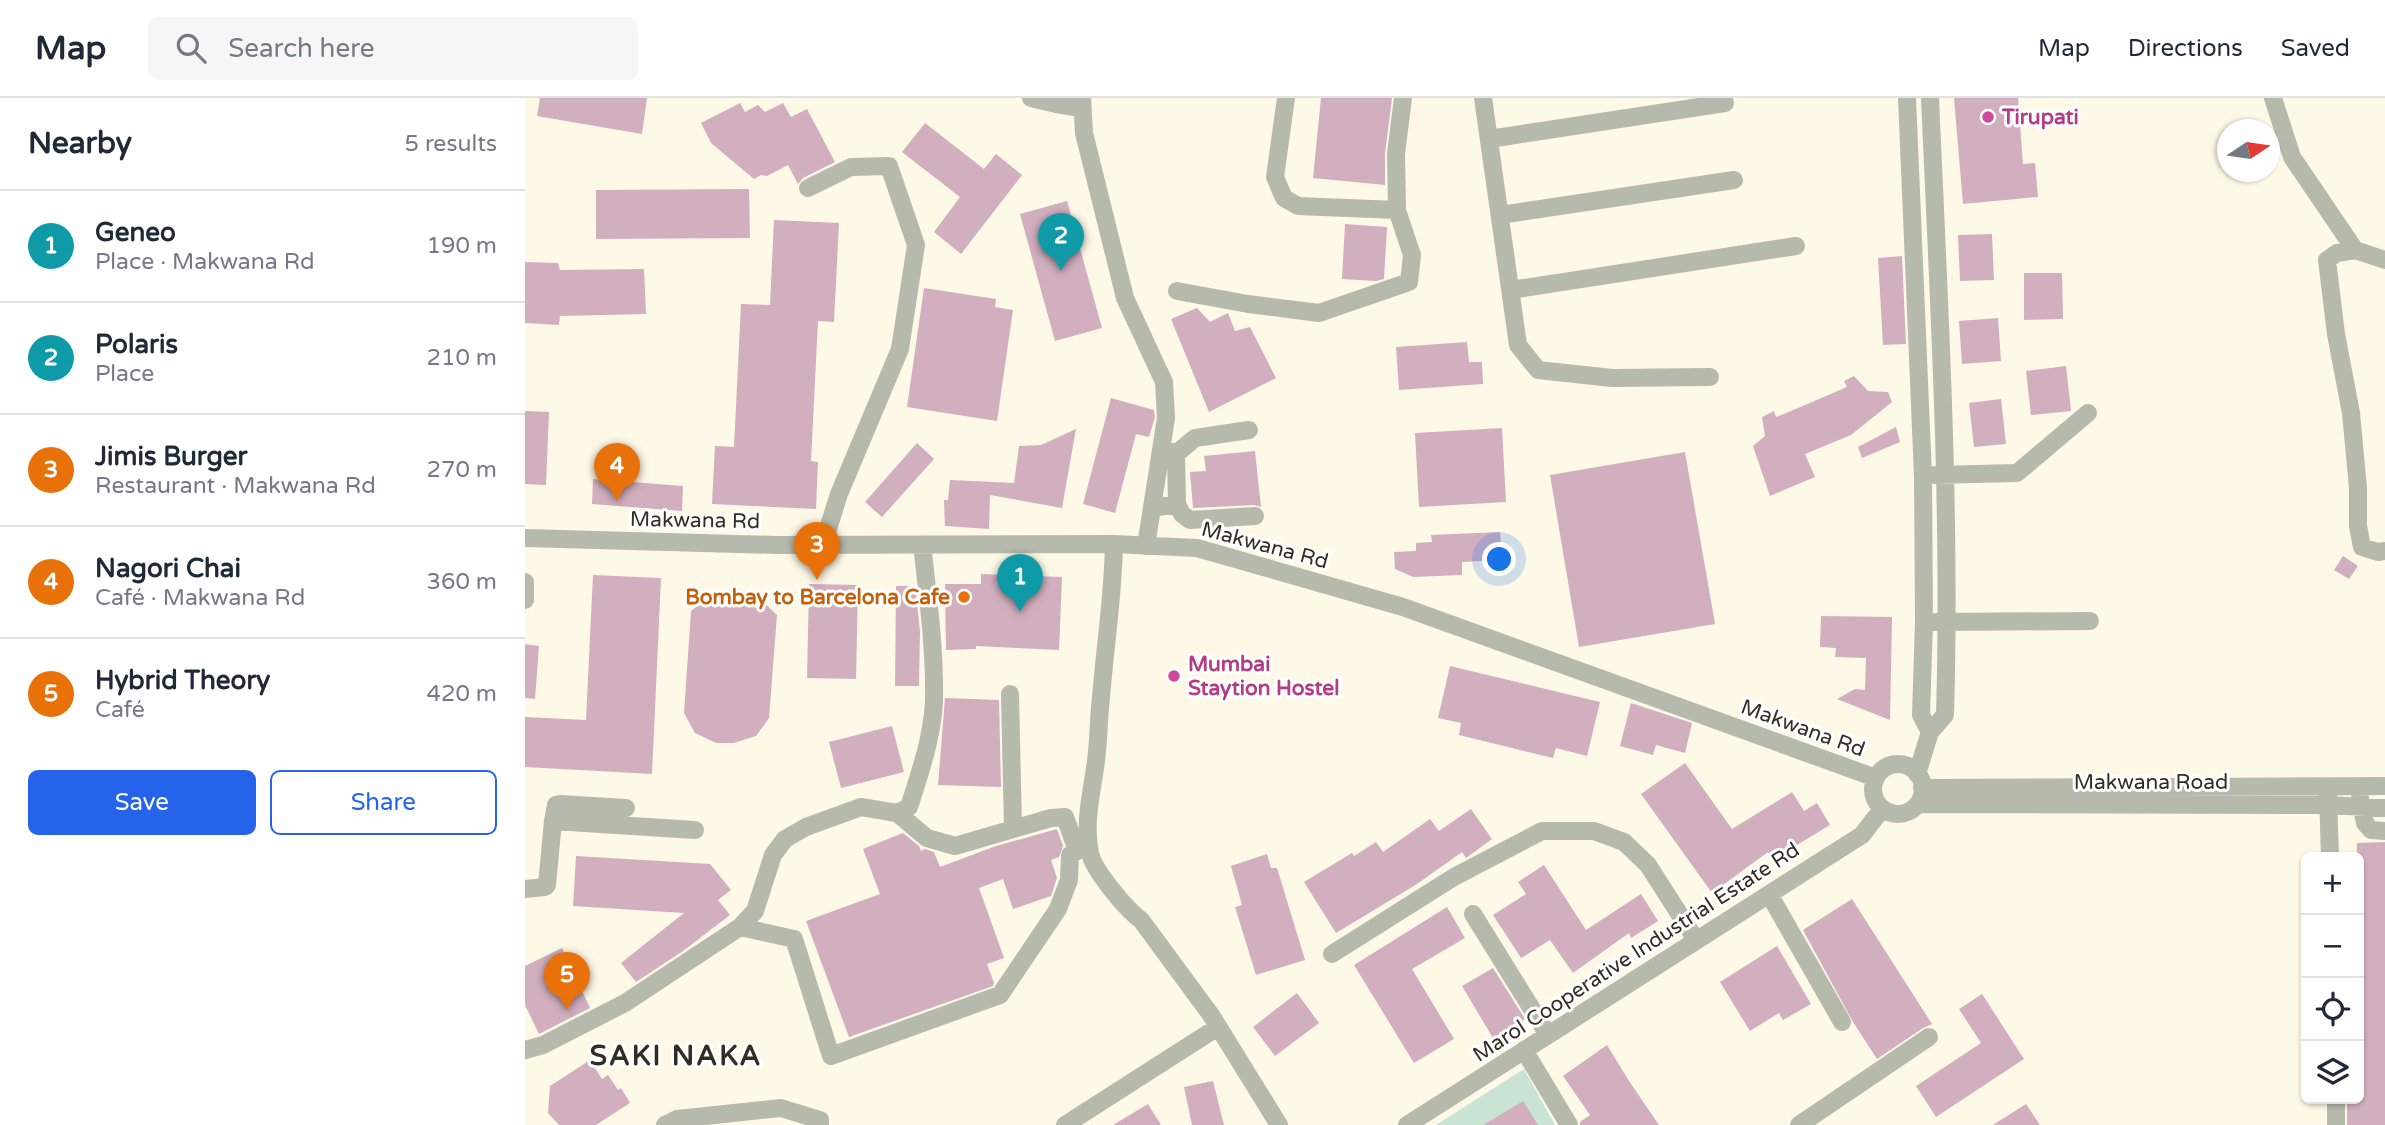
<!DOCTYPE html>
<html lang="en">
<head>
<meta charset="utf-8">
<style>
	:root { --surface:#fff; --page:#f6f6f7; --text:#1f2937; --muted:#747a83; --line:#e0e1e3; --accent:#2563eb }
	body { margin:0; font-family:"Varela Round",sans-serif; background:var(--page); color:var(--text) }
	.controls { position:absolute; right:21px; bottom:21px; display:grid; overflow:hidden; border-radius:10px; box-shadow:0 2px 5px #0004 }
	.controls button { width:63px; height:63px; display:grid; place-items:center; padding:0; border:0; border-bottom:2px solid var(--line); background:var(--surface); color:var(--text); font:35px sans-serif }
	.compass { position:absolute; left:1692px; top:21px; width:63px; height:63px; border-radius:50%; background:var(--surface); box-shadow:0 2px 5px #0004; rotate:77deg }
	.you { position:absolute; left:975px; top:462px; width:24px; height:24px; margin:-18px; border:5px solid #fff; border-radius:50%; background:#1a73e8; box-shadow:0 0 0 10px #1a73e833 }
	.badge { display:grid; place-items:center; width:46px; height:46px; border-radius:50%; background:var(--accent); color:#fff; font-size:23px; font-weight:700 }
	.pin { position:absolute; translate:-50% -58px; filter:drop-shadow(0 2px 4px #0008) }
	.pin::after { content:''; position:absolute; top:37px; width:24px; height:21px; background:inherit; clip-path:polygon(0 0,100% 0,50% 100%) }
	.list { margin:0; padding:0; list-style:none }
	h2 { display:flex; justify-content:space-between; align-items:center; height:91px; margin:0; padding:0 28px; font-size:30px }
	h2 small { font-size:23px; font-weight:400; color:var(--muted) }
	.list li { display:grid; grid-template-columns:46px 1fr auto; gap:21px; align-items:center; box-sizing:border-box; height:112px; padding:0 28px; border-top:2px solid var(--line) }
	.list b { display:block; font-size:26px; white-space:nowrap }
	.list p { margin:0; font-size:23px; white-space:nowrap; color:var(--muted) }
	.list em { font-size:23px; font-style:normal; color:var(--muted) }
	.actions { display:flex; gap:14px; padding:21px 28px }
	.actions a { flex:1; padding:16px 0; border:2px solid var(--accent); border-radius:10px; text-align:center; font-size:24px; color:var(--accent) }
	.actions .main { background:var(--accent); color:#fff }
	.icon { flex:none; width:38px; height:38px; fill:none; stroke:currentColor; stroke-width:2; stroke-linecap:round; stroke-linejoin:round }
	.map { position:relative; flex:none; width:1860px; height:1027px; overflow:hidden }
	header { display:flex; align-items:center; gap:42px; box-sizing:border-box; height:98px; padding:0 35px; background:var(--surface); border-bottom:2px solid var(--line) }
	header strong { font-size:33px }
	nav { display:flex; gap:38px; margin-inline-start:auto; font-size:24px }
	.search { width:490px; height:63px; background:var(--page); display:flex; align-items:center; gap:18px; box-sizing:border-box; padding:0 24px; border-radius:10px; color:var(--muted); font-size:26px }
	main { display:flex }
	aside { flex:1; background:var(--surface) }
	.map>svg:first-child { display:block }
</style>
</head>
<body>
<header>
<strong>Map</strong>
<div class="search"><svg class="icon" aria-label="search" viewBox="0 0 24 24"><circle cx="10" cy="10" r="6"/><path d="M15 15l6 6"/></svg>Search here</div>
<nav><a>Map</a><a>Directions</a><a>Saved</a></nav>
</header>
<main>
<aside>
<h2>Nearby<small>5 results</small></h2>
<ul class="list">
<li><span class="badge" style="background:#0f9aa8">1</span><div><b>Geneo</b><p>Place · Makwana Rd</p></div><em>190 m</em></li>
<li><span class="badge" style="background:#0f9aa8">2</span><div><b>Polaris</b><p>Place</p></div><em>210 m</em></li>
<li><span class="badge" style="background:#e8710a">3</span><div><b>Jimis Burger</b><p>Restaurant · Makwana Rd</p></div><em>270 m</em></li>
<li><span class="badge" style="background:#e8710a">4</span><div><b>Nagori Chai</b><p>Café · Makwana Rd</p></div><em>360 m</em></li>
<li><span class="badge" style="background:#e8710a">5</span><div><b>Hybrid Theory</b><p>Café</p></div><em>420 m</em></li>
</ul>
<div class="actions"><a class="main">Save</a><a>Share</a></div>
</aside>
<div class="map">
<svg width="1860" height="1027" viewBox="0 0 1860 1027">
	<rect width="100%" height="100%" fill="#fef8e6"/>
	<path fill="#c9e4d5" d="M999,971L1030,1027H911Z"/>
	<path fill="#d2afbf" d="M15,0H122L117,36L12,18Z
		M796,0H867L860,55V87L788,80Z
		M1429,0H1493L1498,66L1510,65L1513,99L1438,106Z
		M215,5L220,14L233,7L240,14L258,5L266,19L282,11L310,64L278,80L273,86L263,67L242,78L236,77L229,81L186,45L176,25Z
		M400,25L459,71L471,56L497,77L436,156L409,134L435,99L377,54Z
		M224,91L225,140L71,141V92Z
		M542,103L577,230L530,243L495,116Z
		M249,122L314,125L309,224L293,223L286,363L293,364L291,411L187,406L190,348L209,349L216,206L245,207Z
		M820,126L862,129L859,181L851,183L817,181Z
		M1467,136L1469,182L1435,183L1433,137Z
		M1377,158L1381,246L1358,247L1353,160Z
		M0,164L33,165L35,172L119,171L121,216L35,218L34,227L0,225Z
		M1499,175H1537L1538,221L1499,222Z
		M399,190L471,201L470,209L488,212L472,323L382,309Z
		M672,210L685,224L703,215L710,233L725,229L751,280L684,314L646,221Z
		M1473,220L1476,263L1437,266L1434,223Z
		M942,244L944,264H957L958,286L874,292L871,249Z
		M1541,268L1546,313L1506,317L1501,273Z
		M1329,278L1343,293L1363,294L1367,304L1326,337L1280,356L1290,379L1245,398L1228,348L1240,338L1237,319L1249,313L1251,319L1273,310L1322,289L1319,283Z
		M586,300L629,312L630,319L624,339L611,336L590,415L558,406Z
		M1476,301L1481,346L1449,349L1444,305Z
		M0,313L24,314L21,387L0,386Z
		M1371,329L1375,344L1337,360L1333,349Z
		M977,330L981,404L894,409L890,335Z
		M551,331L537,410L465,397L464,431L420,428L419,402H423L425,382L489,385L494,348L516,347Z
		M392,345L409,361L357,419L340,404Z
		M730,353L736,409L729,407L668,410L665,374L681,373L679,358Z
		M1160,354L1190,526L1054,549L1025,377Z
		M68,381L158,388L157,413L67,406Z
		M975,434L977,462L937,464V477L888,479L870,471L869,454L891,453V445L907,444L906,437Z
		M1818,458L1833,468L1824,481L1809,472Z
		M456,476L537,479L534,552L451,548V551L421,552L420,486H456Z
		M68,477L136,480L127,676L0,669V619L61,622Z
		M284,486L333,487L331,581L282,580Z
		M371,488H390L395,533L394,588H370Z
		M211,490L233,499L252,517L244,620L231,638L209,645H191L170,635L159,615L166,513L185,497Z
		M1296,518L1367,519L1365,622L1312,601L1330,591L1340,592L1341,560L1310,559L1311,550L1295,549Z
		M0,546L14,548L10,601L0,600Z
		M925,568L1075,604L1062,658L1031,650L1028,660L934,637L936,625L913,620Z
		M420,600L474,602L476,689L413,687Z
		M1106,605L1167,625L1160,655L1131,647L1128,657L1095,648Z
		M367,628L379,674L316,690L304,644Z
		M1160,665L1207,731L1267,694L1279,713L1292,705L1305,727L1247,762L1243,754L1187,795L1116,696Z
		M946,711L967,741L941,760L937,754L892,786L811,835L779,784L827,755L829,758L851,744L858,754L905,721L914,733Z
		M532,731L538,748L534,759L526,762L532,780L526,798L488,811L478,781L454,790L479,860L462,866L469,885L468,888L324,939L281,823L355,796L338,751L378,735L394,748L396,753L400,751L409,754L415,769L471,748Z
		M1860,744V1027H1822V1001H1834L1836,998L1834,944V759H1832V745Z
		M742,756L746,770H752L780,862L731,877L710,809L717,807L706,768Z
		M51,758L185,766L206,792L193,802L205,817L158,853L111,884L96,865L159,815L48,808Z
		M1019,767L1061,832L1116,796L1133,823L1106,840L1104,835L1048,875L1025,842L996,860L968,817L1001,796L993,784Z
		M1327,801L1407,926L1398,930L1352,961L1328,924L1278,832Z
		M922,809L940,840L887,871L929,941L889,965L829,867Z
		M1252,848L1286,906L1258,922L1254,915L1225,933L1195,884Z
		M37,850L65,910L14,936L0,907V868Z
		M968,870L1000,921L968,940L937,888Z
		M772,895L794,925L750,958L728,929Z
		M1457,896L1499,961L1411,1019L1391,988L1456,945L1434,911Z
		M1082,947L1104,983L1134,1027H1055V1024L1065,1017L1038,978Z
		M65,962L77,981L83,977L93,992L96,990L105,1005L71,1027H34L23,1015L25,988Z
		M688,983L699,1027H667L659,989Z
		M998,1003L1013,1027H958Z
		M623,1006L636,1027H588Z
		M1501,1006L1515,1027H1468Z"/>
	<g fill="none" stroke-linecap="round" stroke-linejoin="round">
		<path stroke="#b6baac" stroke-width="18" d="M506,0L531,6L556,10
			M557,0L559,35L600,200L639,284L641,320L621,448
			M761,0L750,79L759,100L773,108L872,112
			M958,0L993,247L1013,272L1087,280L1185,279
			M1382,0L1398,378L1399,524L1396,617L1405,634
			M1748,0L1767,59L1830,152L1860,162
			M964,41L1200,5
			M283,90L326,69L364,68L391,147L375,251L314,396L298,447
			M975,117L1209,82
			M1830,152L1812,155L1802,162L1811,236L1826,315L1833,390V428L1837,449L1853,454L1860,453
			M986,192L1271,148
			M652,193L723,206L794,215L884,184L887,157L872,112L871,56L878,0
			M651,356L670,340L724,332
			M1410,377L1492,375L1563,315
			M652,406L657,416L665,422L730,418
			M627,410L652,406L651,356L637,350
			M0,440L251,447L589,446L672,450L878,509L1351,680
			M589,446C588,500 580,548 576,600C573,623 574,647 570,670C566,698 559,726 565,755C568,772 602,812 616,822L686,917L754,1027
			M0,484V502
			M1411,524L1565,523
			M485,596L488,731
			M1348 691a25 25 0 1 1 50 0a25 25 0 1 1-50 0Z
			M1392,676L1405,634L1420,617C1426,411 1414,206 1405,0
			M1397,690L1860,688
			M1803,696L1805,759
			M1835,700L1840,725L1846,732L1860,733
			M1393,706L1803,707L1860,710
			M372,715L384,709C395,675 407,640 409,604C410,551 403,499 397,447
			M28,723L31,707L35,706L101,710
			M0,791L20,789L22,787L28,723L170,732
			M1244,796L1317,924
			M948,816L1023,937
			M807,856L929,779L1017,733H1069L1099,744L1123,767L1171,842
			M0,952L18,947L100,905L215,829L230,813L248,757L260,741L281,729L336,709L372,715L402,740L430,748L526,720L540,719L552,753L545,757L544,782L533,811L475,897L306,958L269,841L215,829
			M999,952L1044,1027
			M1811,1001V1027
			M140,1027L152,1021L256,1010L295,1022V1027
			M540,1027L693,929
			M882,1027L1337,737L1357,711
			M1274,1027L1404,939"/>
	</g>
	<g fill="#d1479c" stroke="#fff" stroke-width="2.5">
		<circle cx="1463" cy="19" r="7"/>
		<circle cx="649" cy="578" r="7"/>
	</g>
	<circle fill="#e8710a" stroke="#fff" stroke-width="2.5" cx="439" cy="499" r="7"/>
	<g text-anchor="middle" stroke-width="6" stroke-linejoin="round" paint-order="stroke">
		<g font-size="21" font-weight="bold" fill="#b23c85" stroke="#fff" text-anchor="start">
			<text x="1477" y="26">Tirupati</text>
			<text x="663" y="573">Mumbai<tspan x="663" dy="24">Staytion Hostel</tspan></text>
		</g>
		<g font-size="21" fill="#312e26" stroke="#fff">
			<text transform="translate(170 422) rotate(1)" y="7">Makwana Rd</text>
			<text transform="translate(740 447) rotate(15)" y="7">Makwana Rd</text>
			<text transform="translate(1278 630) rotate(20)" y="7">Makwana Rd</text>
			<text x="1626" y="691">Makwana Road</text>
			<text transform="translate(1111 854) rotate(-33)" y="7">Marol Cooperative Industrial Estate Rd</text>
		</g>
		<g font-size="21" font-weight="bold" fill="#c56008" stroke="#fff" text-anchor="end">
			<text x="425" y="506">Bombay to Barcelona Cafe</text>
		</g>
		<g font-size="28" font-weight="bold" letter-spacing="2" fill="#312e26" stroke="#fff">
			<text x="151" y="967">SAKI NAKA</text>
		</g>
	</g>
</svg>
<div class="controls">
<button>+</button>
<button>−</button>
<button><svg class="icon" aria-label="locate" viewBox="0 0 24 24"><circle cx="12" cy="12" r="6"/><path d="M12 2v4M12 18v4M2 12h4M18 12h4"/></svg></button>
<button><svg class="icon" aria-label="layers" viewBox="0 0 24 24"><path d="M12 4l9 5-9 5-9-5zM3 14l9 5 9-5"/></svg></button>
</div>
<svg class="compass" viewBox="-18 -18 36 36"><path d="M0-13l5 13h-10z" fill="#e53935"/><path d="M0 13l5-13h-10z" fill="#747a83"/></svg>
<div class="you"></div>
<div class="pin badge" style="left:495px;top:514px;background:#0f9aa8">1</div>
<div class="pin badge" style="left:536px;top:173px;background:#0f9aa8">2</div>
<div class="pin badge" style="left:292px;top:482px;background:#e8710a">3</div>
<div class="pin badge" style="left:92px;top:403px;background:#e8710a">4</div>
<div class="pin badge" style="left:42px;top:912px;background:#e8710a">5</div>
</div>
</main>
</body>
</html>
